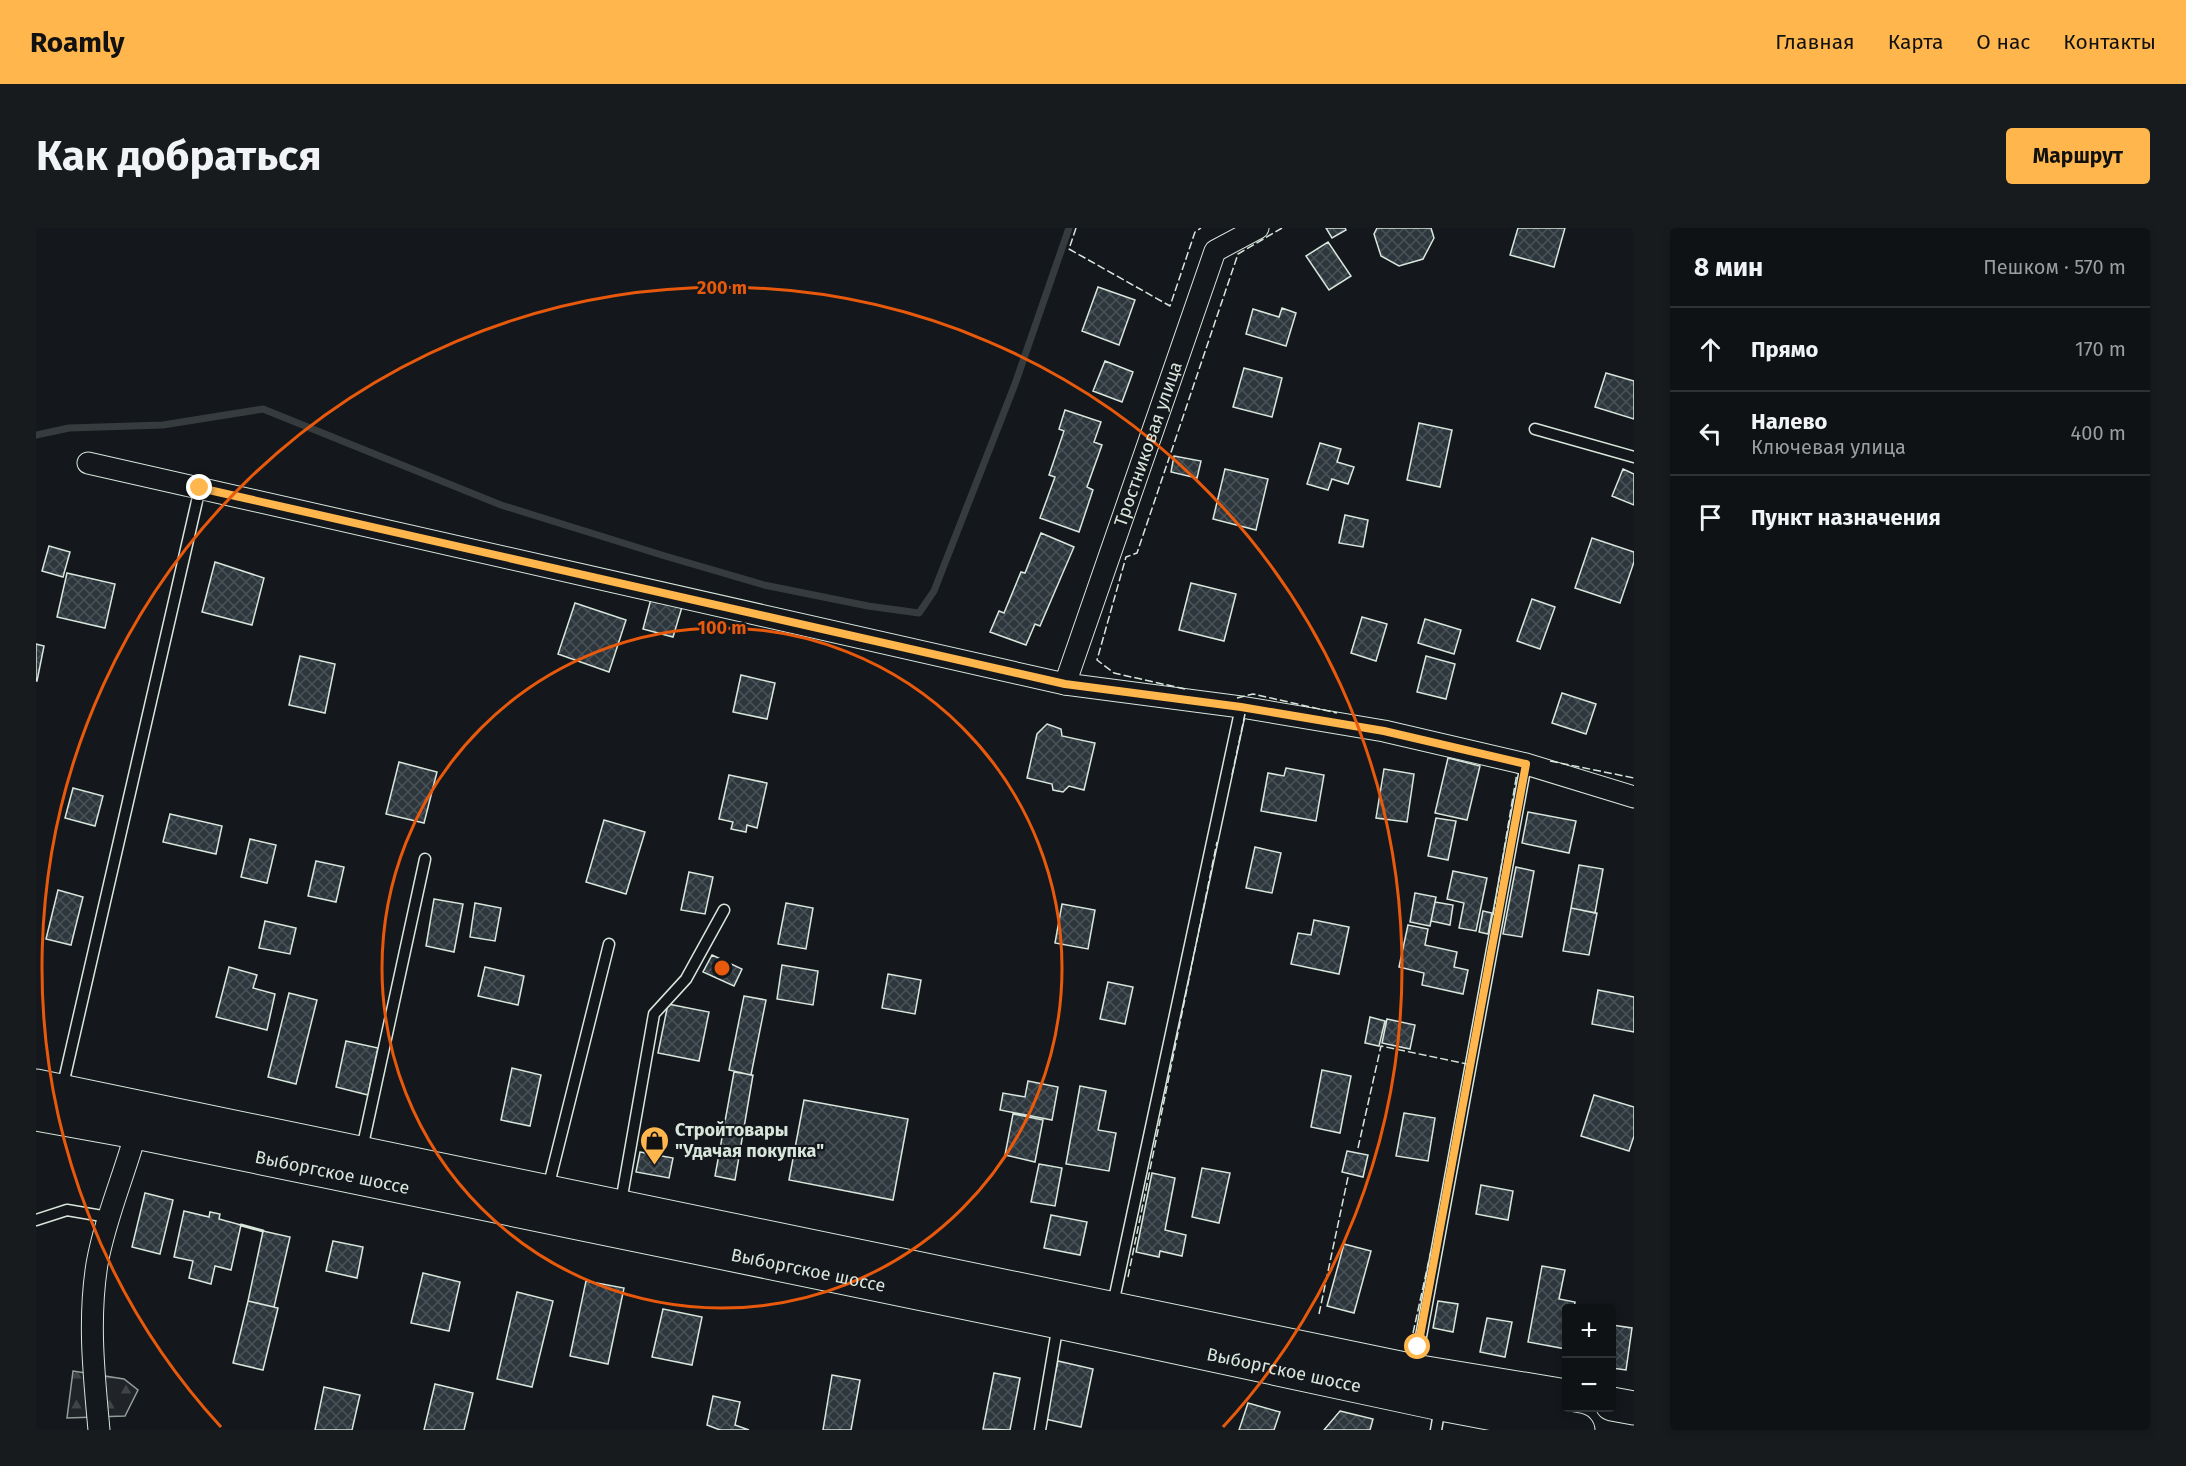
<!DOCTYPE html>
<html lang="ru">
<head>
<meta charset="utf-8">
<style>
	:root { --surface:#0f1215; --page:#181b1e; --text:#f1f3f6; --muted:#9b9ea0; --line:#2f3234; --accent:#ffb74d }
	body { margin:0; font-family:"Fira Sans",sans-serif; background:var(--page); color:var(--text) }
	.controls { position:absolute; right:18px; bottom:18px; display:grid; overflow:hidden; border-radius:6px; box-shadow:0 3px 9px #0003 }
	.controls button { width:54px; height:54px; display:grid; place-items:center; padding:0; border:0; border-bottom:2px solid var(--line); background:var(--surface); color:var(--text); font:30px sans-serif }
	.stop { position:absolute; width:18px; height:18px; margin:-14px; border:4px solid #ffb74d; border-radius:50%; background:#fff }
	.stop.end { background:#ffb74d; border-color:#fff; box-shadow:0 2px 6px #0008 }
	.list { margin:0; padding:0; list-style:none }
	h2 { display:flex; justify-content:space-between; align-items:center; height:78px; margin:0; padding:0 24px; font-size:26px }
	h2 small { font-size:20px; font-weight:400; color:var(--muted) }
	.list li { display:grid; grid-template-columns:39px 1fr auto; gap:18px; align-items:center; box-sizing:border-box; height:84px; padding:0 24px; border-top:2px solid var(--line) }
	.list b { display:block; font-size:22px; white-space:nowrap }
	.list p { margin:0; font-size:20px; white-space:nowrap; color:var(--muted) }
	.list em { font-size:20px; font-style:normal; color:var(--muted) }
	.icon { flex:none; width:33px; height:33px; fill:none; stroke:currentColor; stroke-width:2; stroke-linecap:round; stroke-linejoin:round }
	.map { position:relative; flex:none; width:1598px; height:1202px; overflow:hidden; border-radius:6px }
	header { display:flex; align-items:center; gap:36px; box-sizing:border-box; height:84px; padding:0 30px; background:var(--accent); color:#111 }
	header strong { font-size:28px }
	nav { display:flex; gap:33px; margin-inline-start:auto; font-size:21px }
	.intro { display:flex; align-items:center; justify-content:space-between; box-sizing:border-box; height:144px; padding:0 36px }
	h1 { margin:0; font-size:42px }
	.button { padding:15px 27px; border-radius:6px; background:var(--accent); color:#111; font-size:21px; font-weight:700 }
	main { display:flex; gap:36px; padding:0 36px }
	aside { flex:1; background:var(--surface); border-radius:6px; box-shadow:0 3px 9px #0003 }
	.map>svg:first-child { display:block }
</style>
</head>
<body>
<header>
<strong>Roamly</strong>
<nav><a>Главная</a><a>Карта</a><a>О нас</a><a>Контакты</a></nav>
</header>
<div class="intro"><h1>Как добраться</h1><a class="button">Маршрут</a></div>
<main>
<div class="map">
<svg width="1598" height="1202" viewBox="0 0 1598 1202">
	<defs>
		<pattern id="forest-firs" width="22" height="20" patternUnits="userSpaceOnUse" patternTransform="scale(1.5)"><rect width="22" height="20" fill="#202428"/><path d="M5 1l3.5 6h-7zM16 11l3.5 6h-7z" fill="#404447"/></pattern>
		<pattern id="building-cross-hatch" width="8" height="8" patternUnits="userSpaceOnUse" patternTransform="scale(1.5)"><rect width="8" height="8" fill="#2c363c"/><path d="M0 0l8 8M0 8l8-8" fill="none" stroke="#4a5358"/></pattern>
	</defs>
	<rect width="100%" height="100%" fill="#14181c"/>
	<path fill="url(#forest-firs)" stroke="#939e99" stroke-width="1.5" d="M37,1143L88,1151L102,1162L89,1188L31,1190Z"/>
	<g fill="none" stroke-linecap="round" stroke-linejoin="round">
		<path stroke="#363b3e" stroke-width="7" d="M0,207L33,200L127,197L227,181L465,277L629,328L728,357L832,378L883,385L898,363L979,156L1033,0"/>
	</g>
	<path fill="url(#building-cross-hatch)" stroke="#d8e6dc" stroke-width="1.5" d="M1290,0H1309L1310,2L1296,10Z
		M1341,0H1395L1398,10L1387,31L1363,38L1345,28L1338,6Z
		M1482,0H1529L1518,39L1474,27Z
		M1292,14L1315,48L1293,62L1270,28Z
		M1062,59L1099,72L1083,117L1046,103Z
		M1246,80L1260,85L1250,118L1210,106L1217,81L1243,89Z
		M1069,133L1097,144L1086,174L1057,163Z
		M1208,140L1246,150L1236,189L1197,179Z
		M1570,145L1598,153V191L1559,179Z
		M1029,182L1065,194L1058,214L1066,217L1051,259L1057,262L1043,304L1004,290L1019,249L1013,247L1028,203L1023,201Z
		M1383,195L1416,202L1404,259L1371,252Z
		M1284,215L1305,221L1301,234L1318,239L1312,256L1296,251L1292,262L1271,256Z
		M1138,228L1165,233L1161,250L1135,244Z
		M1189,241L1232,251L1220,302L1177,291Z
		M1587,241L1598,246V277L1576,268Z
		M1309,287L1332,292L1327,319L1303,315Z
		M1005,305L1038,319L1004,398L999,396L990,417L954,404L963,383L968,385L985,344L989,345Z
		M1556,310L1598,324V334L1584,375L1539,360Z
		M13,318L34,324L27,349L6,343Z
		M179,334L228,350L216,397L166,384Z
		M31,345L79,356L69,400L21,389Z
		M1155,355L1200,366L1188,413L1143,402Z
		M615,371L646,379L637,409L607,401Z
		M1496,371L1519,379L1504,421L1481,413Z
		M539,375L590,392L573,444L522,426Z
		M1326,389L1351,396L1340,433L1315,425Z
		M1389,391L1425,402L1418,426L1382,415Z
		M0,416L8,418L1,453H0Z
		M264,428L299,436L289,485L253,477Z
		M1390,428L1419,436L1410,471L1381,464Z
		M705,447L739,455L731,491L697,484Z
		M1526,465L1560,476L1550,506L1516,495Z
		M1011,496L1025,501L1026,508L1059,515L1048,562L1033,558L1027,564L1017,562L1016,556L991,550L1001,506Z
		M1412,530L1444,538L1431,592L1399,585Z
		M363,534L401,544L388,595L350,586Z
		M1250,540L1288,547L1280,593L1225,583L1232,545L1248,548Z
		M1348,541L1378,546L1371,594L1340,590Z
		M693,547L731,555L721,600L711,597L710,604L695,601L697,594L683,591Z
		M37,560L67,568L59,598L29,590Z
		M1492,584L1540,593L1533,625L1486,615Z
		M134,586L186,598L180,626L127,614Z
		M1400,590L1420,593L1412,632L1392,628Z
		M568,592L609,604L590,666L550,654Z
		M214,611L240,617L231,655L205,649Z
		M1219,619L1245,625L1236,665L1210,660Z
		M280,633L308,639L300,674L272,668Z
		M1543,637L1567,641L1559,685L1535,680Z
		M1480,639L1498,643L1486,709L1467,706Z
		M1417,643L1451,650L1440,703L1423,700L1428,675L1411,671Z
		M653,644L677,649L669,686L645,682Z
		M22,662L47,669L35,717L10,711Z
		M1379,665L1400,669L1394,698L1374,694Z
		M398,671L427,676L418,724L390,718Z
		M1399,674L1417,677L1414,697L1395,693Z
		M439,675L465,680L459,713L434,709Z
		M750,675L777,680L770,721L742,716Z
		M1026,676L1059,682L1052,721L1019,715Z
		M1535,680L1561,685L1553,727L1527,723Z
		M1447,683L1456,685L1452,706L1443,704Z
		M1278,692L1313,699L1303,746L1255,736L1262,705L1275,707Z
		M229,693L260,700L254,726L223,720Z
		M1372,697L1392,701L1389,717L1421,724L1418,739L1432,742L1427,766L1386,757L1388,745L1363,739Z
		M676,727L706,741L698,758L667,744Z
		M746,737L782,743L777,777L741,771Z
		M193,739L221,747L217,760L239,766L231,802L180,789Z
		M449,739L488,748L482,777L442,768Z
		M852,746L885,752L879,786L846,780Z
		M1072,754L1097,759L1089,796L1064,791Z
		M1562,762L1598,769V804L1556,796Z
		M253,765L281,772L260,856L232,849Z
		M708,768L730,772L715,847L693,842Z
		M632,776L673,784L663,833L622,825Z
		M1334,789L1349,793L1343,818L1329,815Z
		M1351,791L1379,797L1374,821L1346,815Z
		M310,813L342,820L332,867L300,859Z
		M476,840L505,847L494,898L465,892Z
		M1286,842L1315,848L1304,905L1275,899Z
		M698,844L717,847L699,952L679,948Z
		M992,853L1022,859L1016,892L964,882L967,865L989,869Z
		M1044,858L1070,863L1062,902L1080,905L1073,943L1030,936Z
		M1558,867L1598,879V908L1593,923L1545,908Z
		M768,872L872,891L857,972L753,952Z
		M1368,885L1399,890L1392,933L1360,928Z
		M977,886L1007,892L999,934L969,927Z
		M1311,923L1332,927L1327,949L1306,944Z
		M604,924L637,930L633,950L600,944Z
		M1003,936L1026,940L1019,978L995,974Z
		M1166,940L1194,945L1183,995L1156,989Z
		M1116,945L1139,950L1129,1002L1150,1007L1146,1028L1124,1023L1123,1029L1100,1024Z
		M1445,957L1477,963L1472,992L1440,986Z
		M109,965L137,972L124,1026L96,1019Z
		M148,983L173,989L174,984L184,986L183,991L205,997L195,1042L179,1038L175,1056L153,1050L157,1033L138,1029Z
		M1015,987L1051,994L1044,1027L1008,1020Z
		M227,1003L254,1009L238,1079L212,1073Z
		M297,1013L327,1019L321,1050L290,1043Z
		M1308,1016L1335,1023L1318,1085L1291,1078Z
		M1506,1038L1529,1042L1523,1071L1539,1074L1538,1080H1530V1121L1492,1114Z
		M387,1045L424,1054L413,1103L375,1095Z
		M550,1053L588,1060L572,1136L534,1128Z
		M481,1064L517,1073L496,1159L461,1151Z
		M212,1073L242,1080L227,1142L197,1135Z
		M1402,1073L1422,1076L1417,1104L1397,1100Z
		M627,1081L666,1089L656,1137L616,1129Z
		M1451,1090L1476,1094L1469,1129L1444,1124Z
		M1576,1097L1596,1100L1590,1142L1576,1140Z
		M1022,1133L1057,1141L1045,1199L1009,1191Z
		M958,1145L984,1150L974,1202L947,1201Z
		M796,1147L824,1152L815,1202H787Z
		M399,1156L437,1165L428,1202H388Z
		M288,1159L324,1167L316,1202H279Z
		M677,1168L704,1174L699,1197L713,1202H684L671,1197Z
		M1212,1175L1244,1184L1238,1202H1203Z
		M1304,1183L1337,1191L1334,1202H1288Z"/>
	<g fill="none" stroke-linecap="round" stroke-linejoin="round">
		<defs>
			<path id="service" d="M1499,201L1598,229
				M26,861L164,260
				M326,921L389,631
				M512,960L573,716
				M585,974L618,786L650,751L688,682
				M0,992L31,982L72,989
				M1077,1076L1205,479
				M1379,1141L1490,536
				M1004,1202L1022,1096
				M1400,1202L1404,1179"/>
			<g id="minor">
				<path d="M52,235L1029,456L1205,479L1348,503L1490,536L1598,569"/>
				<path id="s1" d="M1029,456L1179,23L1222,0"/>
				<path d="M63,1202C58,1147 52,1092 61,1036C69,991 88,948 100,904"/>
			</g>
			<g id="primary">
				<path d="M0,858L1378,1143L1530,1168"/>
				<path id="s2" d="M0,886L100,904L1023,1094L1405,1176L1542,1202"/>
				<path d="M1576,1176L1598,1180"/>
			</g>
		</defs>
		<use href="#service" stroke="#d8e6dc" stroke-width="13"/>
		<use href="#minor" stroke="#d8e6dc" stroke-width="23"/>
		<use href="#primary" stroke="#d8e6dc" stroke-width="35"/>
		<use href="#service" stroke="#14181c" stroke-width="10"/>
		<use href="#minor" stroke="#14181c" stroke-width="21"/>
		<use href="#primary" stroke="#14181c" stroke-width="33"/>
		<path stroke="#d8e6dc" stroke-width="1.5" stroke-dasharray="8 3" stroke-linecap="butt" d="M1040,0L1033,21L1134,78L1159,4L1165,0
			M1149,461L1078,445L1061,432L1090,329L1101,325L1202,26L1246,0
			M1201,470L1217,466L1301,485
			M1514,533L1598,550
			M1196,547L1209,486
			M1457,687L1481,545
			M1322,920L1345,818L1431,836
			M1092,1049L1181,614
			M1283,1086L1312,949
			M1377,1105L1395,1023"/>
		<path stroke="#d8e6dc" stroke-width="3" d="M205,997L227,1003"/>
	</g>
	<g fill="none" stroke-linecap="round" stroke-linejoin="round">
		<path stroke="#ffb74d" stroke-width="8" d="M164,260L1029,456L1205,479L1348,503L1490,536L1382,1119"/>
	</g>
	<g fill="none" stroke="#e8590c" stroke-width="3">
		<circle cx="686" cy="740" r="340"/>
		<path d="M185 1199A680 680 0 1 1 1187 1199"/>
	</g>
	<defs>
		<symbol id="shop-pin" viewBox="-11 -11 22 30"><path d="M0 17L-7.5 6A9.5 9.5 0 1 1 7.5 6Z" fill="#ffb74d" stroke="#14181c"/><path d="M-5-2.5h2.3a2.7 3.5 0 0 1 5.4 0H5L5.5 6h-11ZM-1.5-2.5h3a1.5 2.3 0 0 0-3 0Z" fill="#111"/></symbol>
	</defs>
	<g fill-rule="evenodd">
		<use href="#shop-pin" x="602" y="896" width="33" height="45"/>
	</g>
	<g text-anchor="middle" stroke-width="4.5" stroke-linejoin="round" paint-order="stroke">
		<g font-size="18" fill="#d8e6dc" stroke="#14181c">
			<text dy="6" stroke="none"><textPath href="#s1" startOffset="254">Тростниковая улица</textPath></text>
			<text dy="6" stroke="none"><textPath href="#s2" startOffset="302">Выборгское шоссе</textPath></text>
			<text dy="6" stroke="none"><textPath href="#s2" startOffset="788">Выборгское шоссе</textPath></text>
			<text dy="6" stroke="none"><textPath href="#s2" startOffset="1274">Выборгское шоссе</textPath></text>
		</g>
		<g font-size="18" font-weight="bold" fill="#d8e6dc" stroke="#14181c" text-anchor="start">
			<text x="639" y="908">Cтройтовары<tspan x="639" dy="21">"Удачая покупка"</tspan></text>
		</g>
	</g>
	<circle cx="686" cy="740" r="9" fill="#e8590c" stroke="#14181c" stroke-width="3"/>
	<g font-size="18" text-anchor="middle" font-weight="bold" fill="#e8590c" stroke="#14181c" stroke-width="4.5" stroke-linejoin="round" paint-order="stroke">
		<text x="686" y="66">200 m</text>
		<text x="686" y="406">100 m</text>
	</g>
</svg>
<div class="controls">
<button>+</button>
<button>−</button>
</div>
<div class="stop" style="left:1382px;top:1119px"></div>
<div class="stop end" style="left:164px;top:260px"></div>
</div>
<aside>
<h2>8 мин<small>Пешком · 570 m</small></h2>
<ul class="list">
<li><svg class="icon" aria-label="ahead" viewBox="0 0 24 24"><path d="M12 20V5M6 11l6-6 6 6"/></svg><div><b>Прямо</b></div><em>170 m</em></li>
<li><svg class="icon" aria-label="left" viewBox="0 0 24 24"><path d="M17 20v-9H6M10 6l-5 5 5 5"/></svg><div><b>Налево</b><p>Ключевая улица</p></div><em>400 m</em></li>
<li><svg class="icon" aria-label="arrive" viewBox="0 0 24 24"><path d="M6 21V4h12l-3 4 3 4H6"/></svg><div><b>Пункт назначения</b></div></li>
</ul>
</aside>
</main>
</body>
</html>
